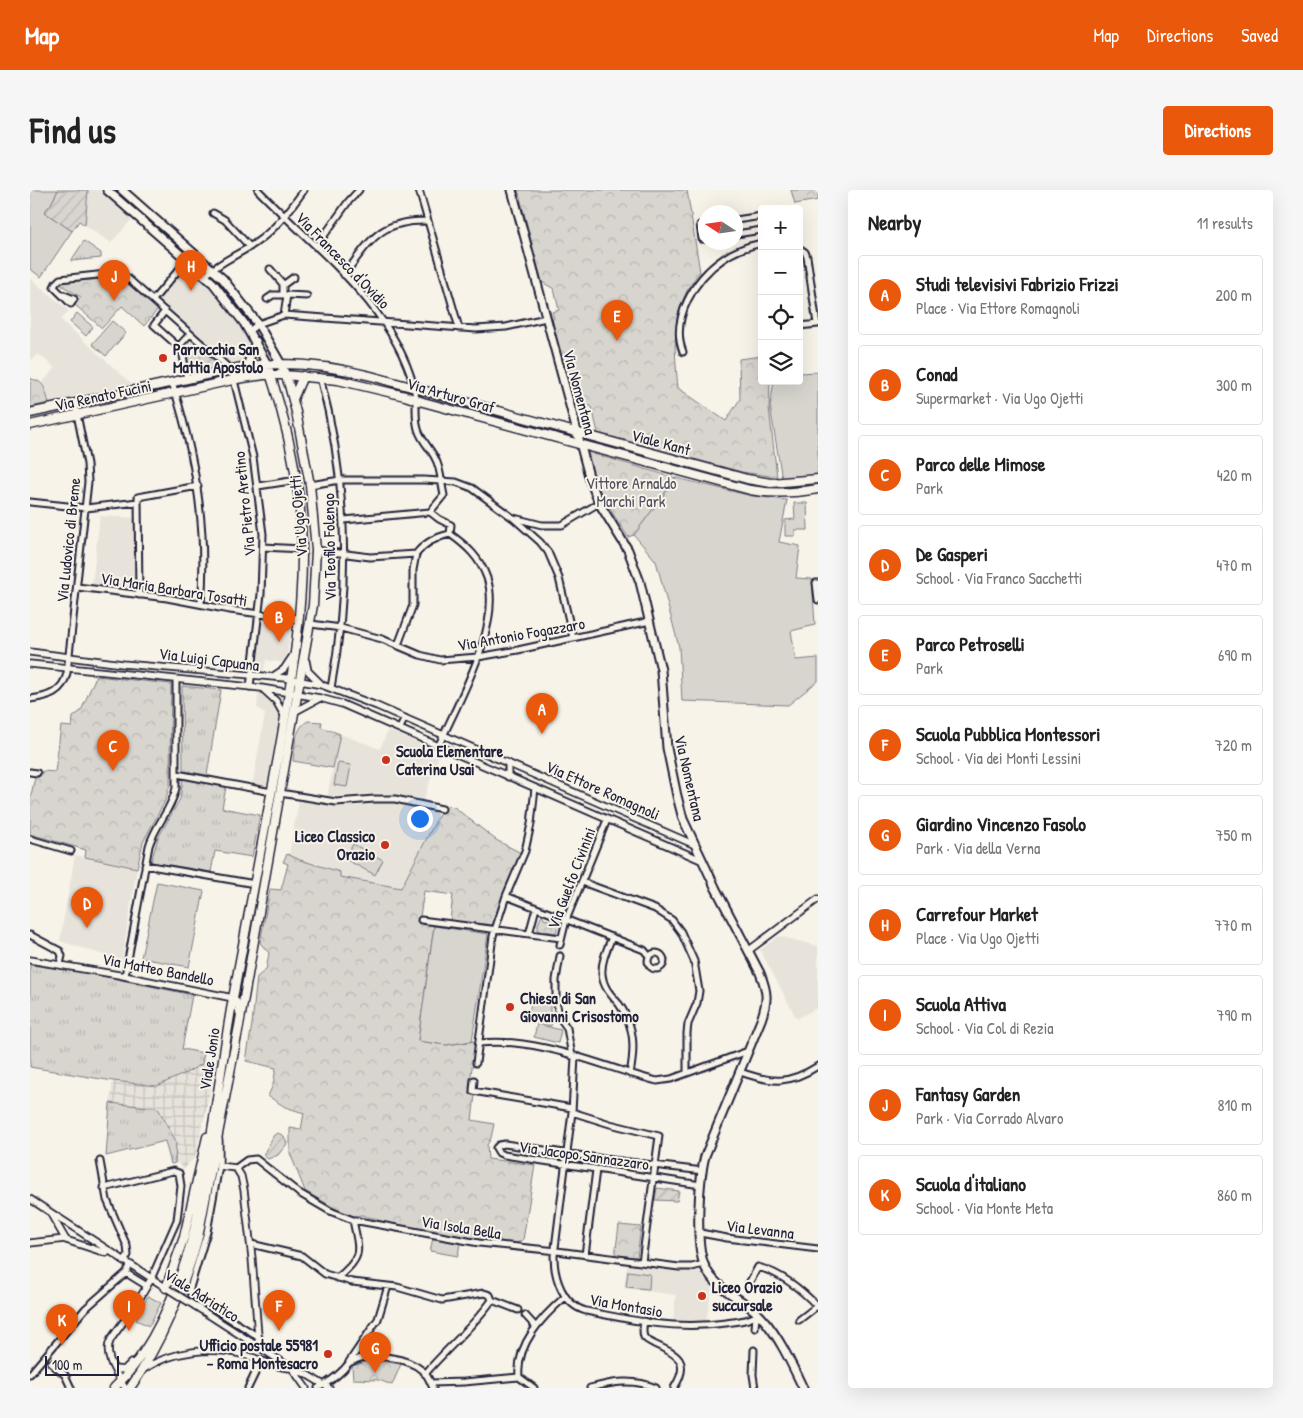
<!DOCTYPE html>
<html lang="en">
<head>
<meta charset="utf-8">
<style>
	:root { --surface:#fff; --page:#f6f6f6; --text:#222; --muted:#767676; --line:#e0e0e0; --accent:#ea580c }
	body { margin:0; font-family:"Patrick Hand",sans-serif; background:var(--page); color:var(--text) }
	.controls { position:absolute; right:15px; top:15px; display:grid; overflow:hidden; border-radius:5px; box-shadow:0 5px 20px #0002 }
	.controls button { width:45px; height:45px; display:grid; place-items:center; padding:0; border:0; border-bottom:1px solid var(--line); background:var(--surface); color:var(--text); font:25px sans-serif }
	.compass { position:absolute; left:668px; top:15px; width:45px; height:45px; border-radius:50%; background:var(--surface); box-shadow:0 5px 20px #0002; rotate:282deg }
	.scale { position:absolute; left:15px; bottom:12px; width:74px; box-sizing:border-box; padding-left:5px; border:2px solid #22223b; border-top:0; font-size:14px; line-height:18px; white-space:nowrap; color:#22223b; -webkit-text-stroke:4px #f7f3e8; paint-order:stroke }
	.you { position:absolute; left:389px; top:628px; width:18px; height:18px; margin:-12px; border:4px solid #fff; border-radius:50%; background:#1a73e8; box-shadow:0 0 0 8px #1a73e833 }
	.badge { display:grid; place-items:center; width:32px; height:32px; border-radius:50%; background:var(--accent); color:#fff; font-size:16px; font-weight:700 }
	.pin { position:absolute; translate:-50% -41px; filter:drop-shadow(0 1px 2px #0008) }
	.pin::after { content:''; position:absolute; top:26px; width:18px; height:15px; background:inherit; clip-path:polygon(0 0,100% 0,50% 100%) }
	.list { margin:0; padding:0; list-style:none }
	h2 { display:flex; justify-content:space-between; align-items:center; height:65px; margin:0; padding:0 20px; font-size:21px }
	h2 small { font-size:16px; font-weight:400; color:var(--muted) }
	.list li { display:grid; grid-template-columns:32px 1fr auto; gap:15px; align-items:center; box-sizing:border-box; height:80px; margin:0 10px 10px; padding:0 10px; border:1px solid var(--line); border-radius:5px }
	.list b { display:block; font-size:19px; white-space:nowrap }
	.list p { margin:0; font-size:16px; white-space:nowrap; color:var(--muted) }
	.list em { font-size:16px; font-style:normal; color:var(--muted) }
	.icon { flex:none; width:28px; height:28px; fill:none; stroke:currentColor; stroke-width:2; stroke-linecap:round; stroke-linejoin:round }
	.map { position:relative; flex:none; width:788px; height:1198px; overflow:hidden; border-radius:5px }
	header { display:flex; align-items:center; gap:30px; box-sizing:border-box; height:70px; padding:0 25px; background:var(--accent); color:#fff }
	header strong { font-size:24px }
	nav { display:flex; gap:28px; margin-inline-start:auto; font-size:18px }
	.intro { display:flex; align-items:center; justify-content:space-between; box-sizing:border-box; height:120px; padding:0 30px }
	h1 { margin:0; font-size:35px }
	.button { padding:12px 22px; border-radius:5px; background:var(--accent); color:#fff; font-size:18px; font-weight:700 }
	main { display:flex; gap:30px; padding:0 30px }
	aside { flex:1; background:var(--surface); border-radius:5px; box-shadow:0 5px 20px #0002 }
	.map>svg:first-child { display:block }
</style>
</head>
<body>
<header>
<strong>Map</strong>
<nav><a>Map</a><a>Directions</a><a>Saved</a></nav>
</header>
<div class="intro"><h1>Find us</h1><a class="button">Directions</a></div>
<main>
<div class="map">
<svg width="788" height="1198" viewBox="0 0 788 1198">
	<defs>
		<pattern id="industrial-grid" width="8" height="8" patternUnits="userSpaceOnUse" patternTransform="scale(1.25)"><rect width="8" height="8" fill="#e7e3db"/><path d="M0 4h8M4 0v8" fill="none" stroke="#c6c2bd"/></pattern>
		<pattern id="grass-tufts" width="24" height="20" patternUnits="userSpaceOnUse" patternTransform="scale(1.25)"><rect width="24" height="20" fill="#d8d5cf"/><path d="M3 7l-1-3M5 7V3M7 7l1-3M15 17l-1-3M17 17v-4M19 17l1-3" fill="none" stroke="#b9b7b3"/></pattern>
		<pattern id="park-crowns" width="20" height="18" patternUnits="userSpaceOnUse" patternTransform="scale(1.25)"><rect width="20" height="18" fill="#d8d5cf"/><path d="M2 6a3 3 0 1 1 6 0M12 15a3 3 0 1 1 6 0" fill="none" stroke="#b9b7b3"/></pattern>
		<pattern id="garden-furrows" width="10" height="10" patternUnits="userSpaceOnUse" patternTransform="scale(1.25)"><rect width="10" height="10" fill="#d8d5cf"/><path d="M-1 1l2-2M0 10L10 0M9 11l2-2" fill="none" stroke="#b9b7b3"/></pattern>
	</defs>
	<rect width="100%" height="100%" fill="#f7f3e8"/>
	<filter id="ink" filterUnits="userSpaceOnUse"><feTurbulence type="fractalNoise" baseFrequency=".02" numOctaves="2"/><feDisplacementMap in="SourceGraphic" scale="10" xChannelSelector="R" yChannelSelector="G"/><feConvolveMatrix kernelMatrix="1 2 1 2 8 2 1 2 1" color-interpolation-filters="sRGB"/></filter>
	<g filter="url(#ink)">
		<path fill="#e7e3db" d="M58,0H69L102,29L81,53L55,35Z
			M158,72L173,86L217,140L231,171L158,187L153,158L161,148L122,113Z
			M0,88L39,121L31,130L103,195L19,213L12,193L25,178L8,164L0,171Z
			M70,326L107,328V400L62,395Z
			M230,426L262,430L256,471L255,473L236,470L233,483L224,482Z
			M229,499L254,503L236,600L222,597L235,524L227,517Z
			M358,540L410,563L393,611L355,603L297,607L310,544L350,559Z
			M269,610L274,612L309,616H327L346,612L366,613L411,621L371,698L309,687L310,682L270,670L259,665Z
			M45,665L107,678L92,769L74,765L30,751Z
			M749,746L788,756V817L767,829L730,760Z
			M597,1075L671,1081L682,1097L676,1132H643L646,1105L594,1098Z"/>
		<path fill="url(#industrial-grid)" d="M173,871L187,873L165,967L153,980L149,974L145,973V966L128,919L80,913L83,891L127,896L156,883L171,874Z"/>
		<path fill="url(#grass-tufts)" stroke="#7d7c85" d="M54,51L71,63V68L41,71Z
			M152,496L191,500L177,585L153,581Z
			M153,589L196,597L192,618L230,625L222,667L185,661L181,682L121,672L128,648L150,609Z
			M0,775L54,782L162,805L152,859L174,863L172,874L156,883L127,896L83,891L0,877Z
			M80,913L128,918L146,952L145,973L141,974L135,951L76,966Z"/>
		<path fill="url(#park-crowns)" stroke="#7d7c85" d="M488,0H657L670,82C640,117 644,155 648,198L696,231L710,209L709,169L732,166V191H740L739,218L747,287L712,282L568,243L562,217L542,206L540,202L551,189L549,182L536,184L522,130L524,128L522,122L529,120L524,99L512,92Z
			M761,0H788V10L765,14Z
			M89,88L94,90L128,119L114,136L92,116L72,138L45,115L51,107L31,95L33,92Z
			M0,187L1,189C15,191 15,200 19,213L0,217Z
			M557,262L646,288L604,345L598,347L576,313L564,289Z
			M66,486L141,494L140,595L135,611L113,652L107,678L55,667L56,660L0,644V610L5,587H9L13,581L25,582L31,536L42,537L43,527L51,521Z
			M278,531L292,532L291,537L310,544L303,578L263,571C265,558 264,538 278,531Z
			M414,615L424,617L466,650L493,664L476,700L463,735L420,731L423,705L394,701L389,733L404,736L388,851L416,855L446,851L439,898L441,904L445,905L442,930L464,934L461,948L457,955L458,969L505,975L493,1050L483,1055L367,1036L332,1025L323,1026L315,1024L275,1001L260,963V938L271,940L274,923L255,917L238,906L243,895L246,878L216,871L222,834L227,787L236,780L239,763L230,753L240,699L251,700L258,674L253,672L257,664L270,670L310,682V687L371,698Z
			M512,724L514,729L525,732L526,729L529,730L526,743L508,740V734Z
			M589,1035L611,1037L607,1067L585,1066Z
			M342,1170L371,1174L362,1195L349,1190L323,1189L322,1176Z"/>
		<path fill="url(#garden-furrows)" stroke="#7d7c85" d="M28,0H58L55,35L49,31L42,41L14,22L21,14Z
			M159,156L165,162L171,158L187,173V177L171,180L170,176L162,178V182H160L155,159Z
			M248,943L254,946L257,954L248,965L238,969L233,965L244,945Z
			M627,998L649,1001L647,1011L625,1010Z"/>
		<path fill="#d8d5cf" stroke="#7d7c85" d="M0,0H28L21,14L14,22L42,41L11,87L0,79Z
			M47,123L63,137L56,146L40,132Z
			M82,131L96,143L76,166L62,154Z
			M788,182V286L752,289L740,216L744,191H769V183Z
			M646,288L722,306L757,310L749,352L770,356L766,388L782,389L785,435L761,441L766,470L788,468V491L758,515L652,511L649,457L626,371L604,345Z
			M764,313H777L778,340H765V346H755V330L765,329Z
			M308,573L321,575L317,597L304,595Z
			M323,654L353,670L345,685L315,669Z
			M127,692L174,701L159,777L111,768Z
			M404,736L458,744L442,851L416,855L388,851Z
			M503,806L520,810V822L524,824L521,836L497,830Z
			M507,834L531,840L528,853L504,847Z
			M403,1048L430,1053L428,1066L400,1061Z
			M598,1081L620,1084L619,1099L596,1097Z
			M118,1106L131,1113L119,1136L106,1130Z"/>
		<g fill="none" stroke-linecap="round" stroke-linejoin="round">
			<path stroke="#ccc9c5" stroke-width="5" stroke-dasharray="5 2.5" stroke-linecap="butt" d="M530,766V755"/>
			<defs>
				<path id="minor" d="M228,0C285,59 362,114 384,197C388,210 384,225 388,239C391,250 400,258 405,268C411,278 411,293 414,305L400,322
					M389,0L429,138
					M183,23L195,30L220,57
					M706,30L732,26
					M676,34L670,35L672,49H676
					M706,44L732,40
					M286,57L318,12L329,0
					M769,58L775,62L777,67L787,134
					M240,79L253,94V105
					M314,85C341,50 349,30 398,31
					M175,86C189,72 208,65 224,54C245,40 260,20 274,0
					M253,95L264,87
					M32,104L44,109L41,114L24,97L26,93L30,89L86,83L93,84L199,178L202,182L223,267L233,344L231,404L220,497
					M257,105L277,106
					M237,109L243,105H257L254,125
					M123,110L157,70
					M135,121L124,135L152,160L157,188
					M769,136L788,134
					M219,141L228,134L254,125L446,139L476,137L516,128
					M149,156L160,144
					M653,162C640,129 665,88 693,69C704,61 718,56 732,53
					M290,187C318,291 321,392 301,498
					M142,192C165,264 178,338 171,414
					M280,295L310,290H394L426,292L442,298L483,328L510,352L518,362L529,388L543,448
					M228,296L267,290
					M0,312L56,318L108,312
					M484,328L512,335H532L569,313
					M314,330L400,322L409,329L421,335L420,344C437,356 450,368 457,388C473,434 428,512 409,555
					M233,357L272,359
					M286,360L340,367L386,364C395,352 406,347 420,344
					M788,393H786L788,410
					M47,397L137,408L200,420L268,429
					M109,405L108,307L168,296
					M281,434L311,438L352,449L390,465L410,470L448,467L488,460L620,431
					M368,455L383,415V380L386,364
					M0,509C18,507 33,502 37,483L58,292L57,274L45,214
					M370,538L375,528
					M0,582L7,583
					M147,584L242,602
					M478,587V573
					M250,603L306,612L344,609H365L412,619
					M0,649L41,661
					M115,675L225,694
					M552,692L625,719L642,730L651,742L664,771L669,801L667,813L658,834L657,843V883
					M476,706L614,760L619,766
					M391,730L531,748
					M499,744L506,718
					M0,745L30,761L32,766L30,774
					M582,747C577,759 571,772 572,784C573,797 581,805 589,814C605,836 605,858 600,884
					M530,755L536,730L577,630
					M618 771a8 8 0 1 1 16 0a8 8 0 1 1-16 0Z
					M530,766L526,790V812L530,828L537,838L542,866
					M95,786L119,656C125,635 142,619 146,598V490
					M449,853C511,847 569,876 627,891L641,889L718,861
					M545,867L542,922L524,1066C524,1088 533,1115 556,1121C604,1131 647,1140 696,1133C708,1131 719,1131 729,1124
					M446,873L463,746L476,706L495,661L501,634L505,598
					M710,882C742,893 758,895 788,876
					M444,890L443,901L542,918
					M542,922L580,934L629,946L612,1072
					M70,971L77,1010L97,1056L98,1065L94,1072
					M189,976L177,1042L159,1101L171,1111L229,1147
					M206,978L217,970L226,969L269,1003L300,1021L323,1030L449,1053L527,1061L649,1077H662L674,1074
					M671,995L474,965L469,963L466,958L469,955L475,954L574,969L673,981
					M74,998L143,981L149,983L151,996L147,1030L121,1089
					M670,1043L697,1048L788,1059
					M221,1054L272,1066L295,1084L322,1092L367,1097L412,1110L454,1103L460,1105L462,1110
					M555,1065L566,980
					M96,1083L117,1096
					M307,1088C334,1067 329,1061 323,1030
					M718,1095L728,1077C751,1083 771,1099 788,1117
					M462,1110L488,1120
					M495,1125L505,1136
					M769,1130L787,1116
					M614,1131C613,1137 612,1142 614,1147C617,1151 621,1152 624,1154C648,1165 661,1171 644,1198
					M725,1138L726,1126
					M724,1160L723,1185L725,1198
					M319,1172L348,1129L358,1096
					M21,1173L35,1185L41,1198
					M0,1184L55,1119L96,1083L100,1076
					M395,1184C417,1158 443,1137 462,1110
					M401,1193L434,1192L489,1187
					M218,1198L231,1171
					M288,1198C298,1193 305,1188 313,1180C316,1177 318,1173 321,1172C340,1161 377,1167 393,1181C398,1185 400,1192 403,1198
					M504,1198L489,1187C486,1154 512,1127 535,1107
					M560,1198C583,1192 603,1188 626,1198"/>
				<path id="tertiary" d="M0,462L93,474L255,488L292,495L347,516L665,655
					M276,471L278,481L292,495
					M0,474L231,498L290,508L312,514L671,670
					M242,487L254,479L264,464
					M234,500L246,511L255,527
					M264,522L288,509
					M718,761L788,709
					M0,770L89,785L203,808L207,812L209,823
					M189,950V976L206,978L211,986L214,1000L222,1068L229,1158
					M0,1009L138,1099
					M22,1026L36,1050L76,1063
					M0,1053L35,1049
					M165,1116L263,1179L276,1184L299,1198
					M85,1179L94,1180L101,1173
					M114,1179C142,1161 182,1156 215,1165C230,1169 243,1177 259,1178
					M264,1181L276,1198
					M95,1198C87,1184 72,1165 81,1149L107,1113L121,1089"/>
				<path id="secondary" d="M77,0L183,93L214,133L237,174
					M92,0L193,89L228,134L251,174
					M482,0L560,290L569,313L598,360L610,392L631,480L637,558L647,606L653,629L686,699L730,783C738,803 738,810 731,830L675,966C669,989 666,1045 672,1068C674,1077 679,1085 685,1091C699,1106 720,1113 733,1129C750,1148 762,1175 773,1198
					M217,176L226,151"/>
				<path id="primary" d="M263,209L273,186
					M0,223L217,176C258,171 302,176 341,186L717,289L741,293L788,289
					M0,235L207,189L234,185H255L308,190L375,206L393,212L720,300C743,304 765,303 788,299
					M136,1098L154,1047L177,947
					M84,1198C119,1165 141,1115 156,1069C166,1039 171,1007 176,976C186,920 193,864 203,808C218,726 234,644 249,562C261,494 273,425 272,356C271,293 257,234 237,174
					M100,1198C130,1156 155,1096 168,1047L209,836L283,415L286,360L280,295L266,222L259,195L251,174"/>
			</defs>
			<use href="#minor" stroke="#22223b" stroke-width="9"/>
			<use href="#tertiary" stroke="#22223b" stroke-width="9"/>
			<use href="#secondary" stroke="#22223b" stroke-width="11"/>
			<use href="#primary" stroke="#22223b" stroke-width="11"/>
			<use href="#minor" stroke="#f7f3e8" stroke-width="5"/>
			<use href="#tertiary" stroke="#f7f3e8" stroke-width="5.5"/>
			<use href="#secondary" stroke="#f7f3e8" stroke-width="7"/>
			<use href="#primary" stroke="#f7f3e8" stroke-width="8"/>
			<defs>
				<path id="tertiary-bridge" d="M138,1099L165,1116"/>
			</defs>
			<use href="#tertiary-bridge" stroke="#22223b" stroke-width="9" stroke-linecap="butt"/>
			<use href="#tertiary-bridge" stroke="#f7f3e8" stroke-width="5.5"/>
		</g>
	</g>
	<g fill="#c8321e" stroke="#f7f3e8" stroke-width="2">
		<circle cx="133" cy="168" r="5"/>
		<circle cx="356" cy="570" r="5"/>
		<circle cx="355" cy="655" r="5"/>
		<circle cx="480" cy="817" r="5"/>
		<circle cx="672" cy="1106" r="5"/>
		<circle cx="298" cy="1164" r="5"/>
	</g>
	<g text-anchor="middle" stroke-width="4" stroke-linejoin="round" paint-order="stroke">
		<g font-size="16" fill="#22223b" stroke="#f7f3e8">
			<text transform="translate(313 70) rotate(46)" y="6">Via Francesco d'Ovidio</text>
			<text transform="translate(550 202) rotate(75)" y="6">Via Nomentana</text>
			<text transform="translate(73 205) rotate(-12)" y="6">Via Renato Fucini</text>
			<text transform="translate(421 205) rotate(16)" y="6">Via Arturo Graf</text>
			<text transform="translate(631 252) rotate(15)" y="6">Viale Kant</text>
			<text transform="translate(214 314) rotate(-96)" y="6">Via Pietro Aretino</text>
			<text transform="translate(268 326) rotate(-95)" y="6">Via Ugo Ojetti</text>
			<text transform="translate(38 350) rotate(-84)" y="6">Via Ludovico di Breme</text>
			<text transform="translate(299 357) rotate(-91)" y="6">Via Teofilo Folengo</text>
			<text transform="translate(144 399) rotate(9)" y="6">Via Maria Barbara Tosatti</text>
			<text transform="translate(491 444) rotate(-10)" y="6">Via Antonio Fogazzaro</text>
			<text transform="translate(179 469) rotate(7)" y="6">Via Luigi Capuana</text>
			<text transform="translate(660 588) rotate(77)" y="6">Via Nomentana</text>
			<text transform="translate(573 600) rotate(24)" y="6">Via Ettore Romagnoli</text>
			<text transform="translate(541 688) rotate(-69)" y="6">Via Guelfo Civinini</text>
			<text transform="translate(128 779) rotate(11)" y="6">Via Matteo Bandello</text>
			<text transform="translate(179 869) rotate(-81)" y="6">Viale Jonio</text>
			<text transform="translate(554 965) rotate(8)" y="6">Via Jacopo Sannazzaro</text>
			<text transform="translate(431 1037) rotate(9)" y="6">Via Isola Bella</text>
			<text transform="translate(730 1039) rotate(7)" y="6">Via Levanna</text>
			<text transform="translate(172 1105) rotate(32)" y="6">Viale Adriatico</text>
			<text transform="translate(596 1115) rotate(10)" y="6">Via Montasio</text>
		</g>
		<g font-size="16" font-weight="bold" fill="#22223b" stroke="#f7f3e8" text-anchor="start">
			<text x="143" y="165">Parrocchia San<tspan x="143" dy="18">Mattia Apostolo</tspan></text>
			<text x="366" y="567">Scuola Elementare<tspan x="366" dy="18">Caterina Usai</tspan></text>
			<text x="345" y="652" text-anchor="end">Liceo Classico<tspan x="345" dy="18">Orazio</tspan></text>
			<text x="490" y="814">Chiesa di San<tspan x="490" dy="18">Giovanni Crisostomo</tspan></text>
			<text x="682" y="1103">Liceo Orazio<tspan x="682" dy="18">succursale</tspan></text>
			<text x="288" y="1161" text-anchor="end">Ufficio postale 55981<tspan x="288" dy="18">– Roma Montesacro</tspan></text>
		</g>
		<g font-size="16" fill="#504f60" stroke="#f7f3e8">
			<text x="601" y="299">Vittore Arnaldo<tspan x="601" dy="18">Marchi Park</tspan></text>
		</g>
	</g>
</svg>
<div class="controls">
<button>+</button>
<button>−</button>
<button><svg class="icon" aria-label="locate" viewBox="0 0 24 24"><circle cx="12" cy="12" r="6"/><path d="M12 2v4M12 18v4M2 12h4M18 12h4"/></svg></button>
<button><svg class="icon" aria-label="layers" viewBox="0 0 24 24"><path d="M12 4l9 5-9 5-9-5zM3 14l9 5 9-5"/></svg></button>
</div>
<svg class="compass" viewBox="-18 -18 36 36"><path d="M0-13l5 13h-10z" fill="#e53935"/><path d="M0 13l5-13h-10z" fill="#767676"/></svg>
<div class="scale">100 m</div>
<div class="you"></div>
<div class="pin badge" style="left:512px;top:544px">A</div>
<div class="pin badge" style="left:249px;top:452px">B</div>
<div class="pin badge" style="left:83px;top:581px">C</div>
<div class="pin badge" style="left:57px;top:738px">D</div>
<div class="pin badge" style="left:587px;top:151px">E</div>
<div class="pin badge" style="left:249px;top:1141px">F</div>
<div class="pin badge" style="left:345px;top:1183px">G</div>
<div class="pin badge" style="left:161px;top:101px">H</div>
<div class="pin badge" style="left:99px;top:1141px">I</div>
<div class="pin badge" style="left:84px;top:111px">J</div>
<div class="pin badge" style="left:32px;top:1155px">K</div>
</div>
<aside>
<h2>Nearby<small>11 results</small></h2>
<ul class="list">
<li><span class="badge">A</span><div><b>Studi televisivi Fabrizio Frizzi</b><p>Place · Via Ettore Romagnoli</p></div><em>200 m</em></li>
<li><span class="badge">B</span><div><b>Conad</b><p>Supermarket · Via Ugo Ojetti</p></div><em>300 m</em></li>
<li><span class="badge">C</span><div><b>Parco delle Mimose</b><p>Park</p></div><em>420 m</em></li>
<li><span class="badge">D</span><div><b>De Gasperi</b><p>School · Via Franco Sacchetti</p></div><em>470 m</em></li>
<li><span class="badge">E</span><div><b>Parco Petroselli</b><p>Park</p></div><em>690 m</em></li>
<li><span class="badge">F</span><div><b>Scuola Pubblica Montessori</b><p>School · Via dei Monti Lessini</p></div><em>720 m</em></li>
<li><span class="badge">G</span><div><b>Giardino Vincenzo Fasolo</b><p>Park · Via della Verna</p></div><em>750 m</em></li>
<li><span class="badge">H</span><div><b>Carrefour Market</b><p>Place · Via Ugo Ojetti</p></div><em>770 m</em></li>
<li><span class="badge">I</span><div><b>Scuola Attiva</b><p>School · Via Col di Rezia</p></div><em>790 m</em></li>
<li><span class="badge">J</span><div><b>Fantasy Garden</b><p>Park · Via Corrado Alvaro</p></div><em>810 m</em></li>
<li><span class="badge">K</span><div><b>Scuola d'italiano</b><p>School · Via Monte Meta</p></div><em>860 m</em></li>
</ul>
</aside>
</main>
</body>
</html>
